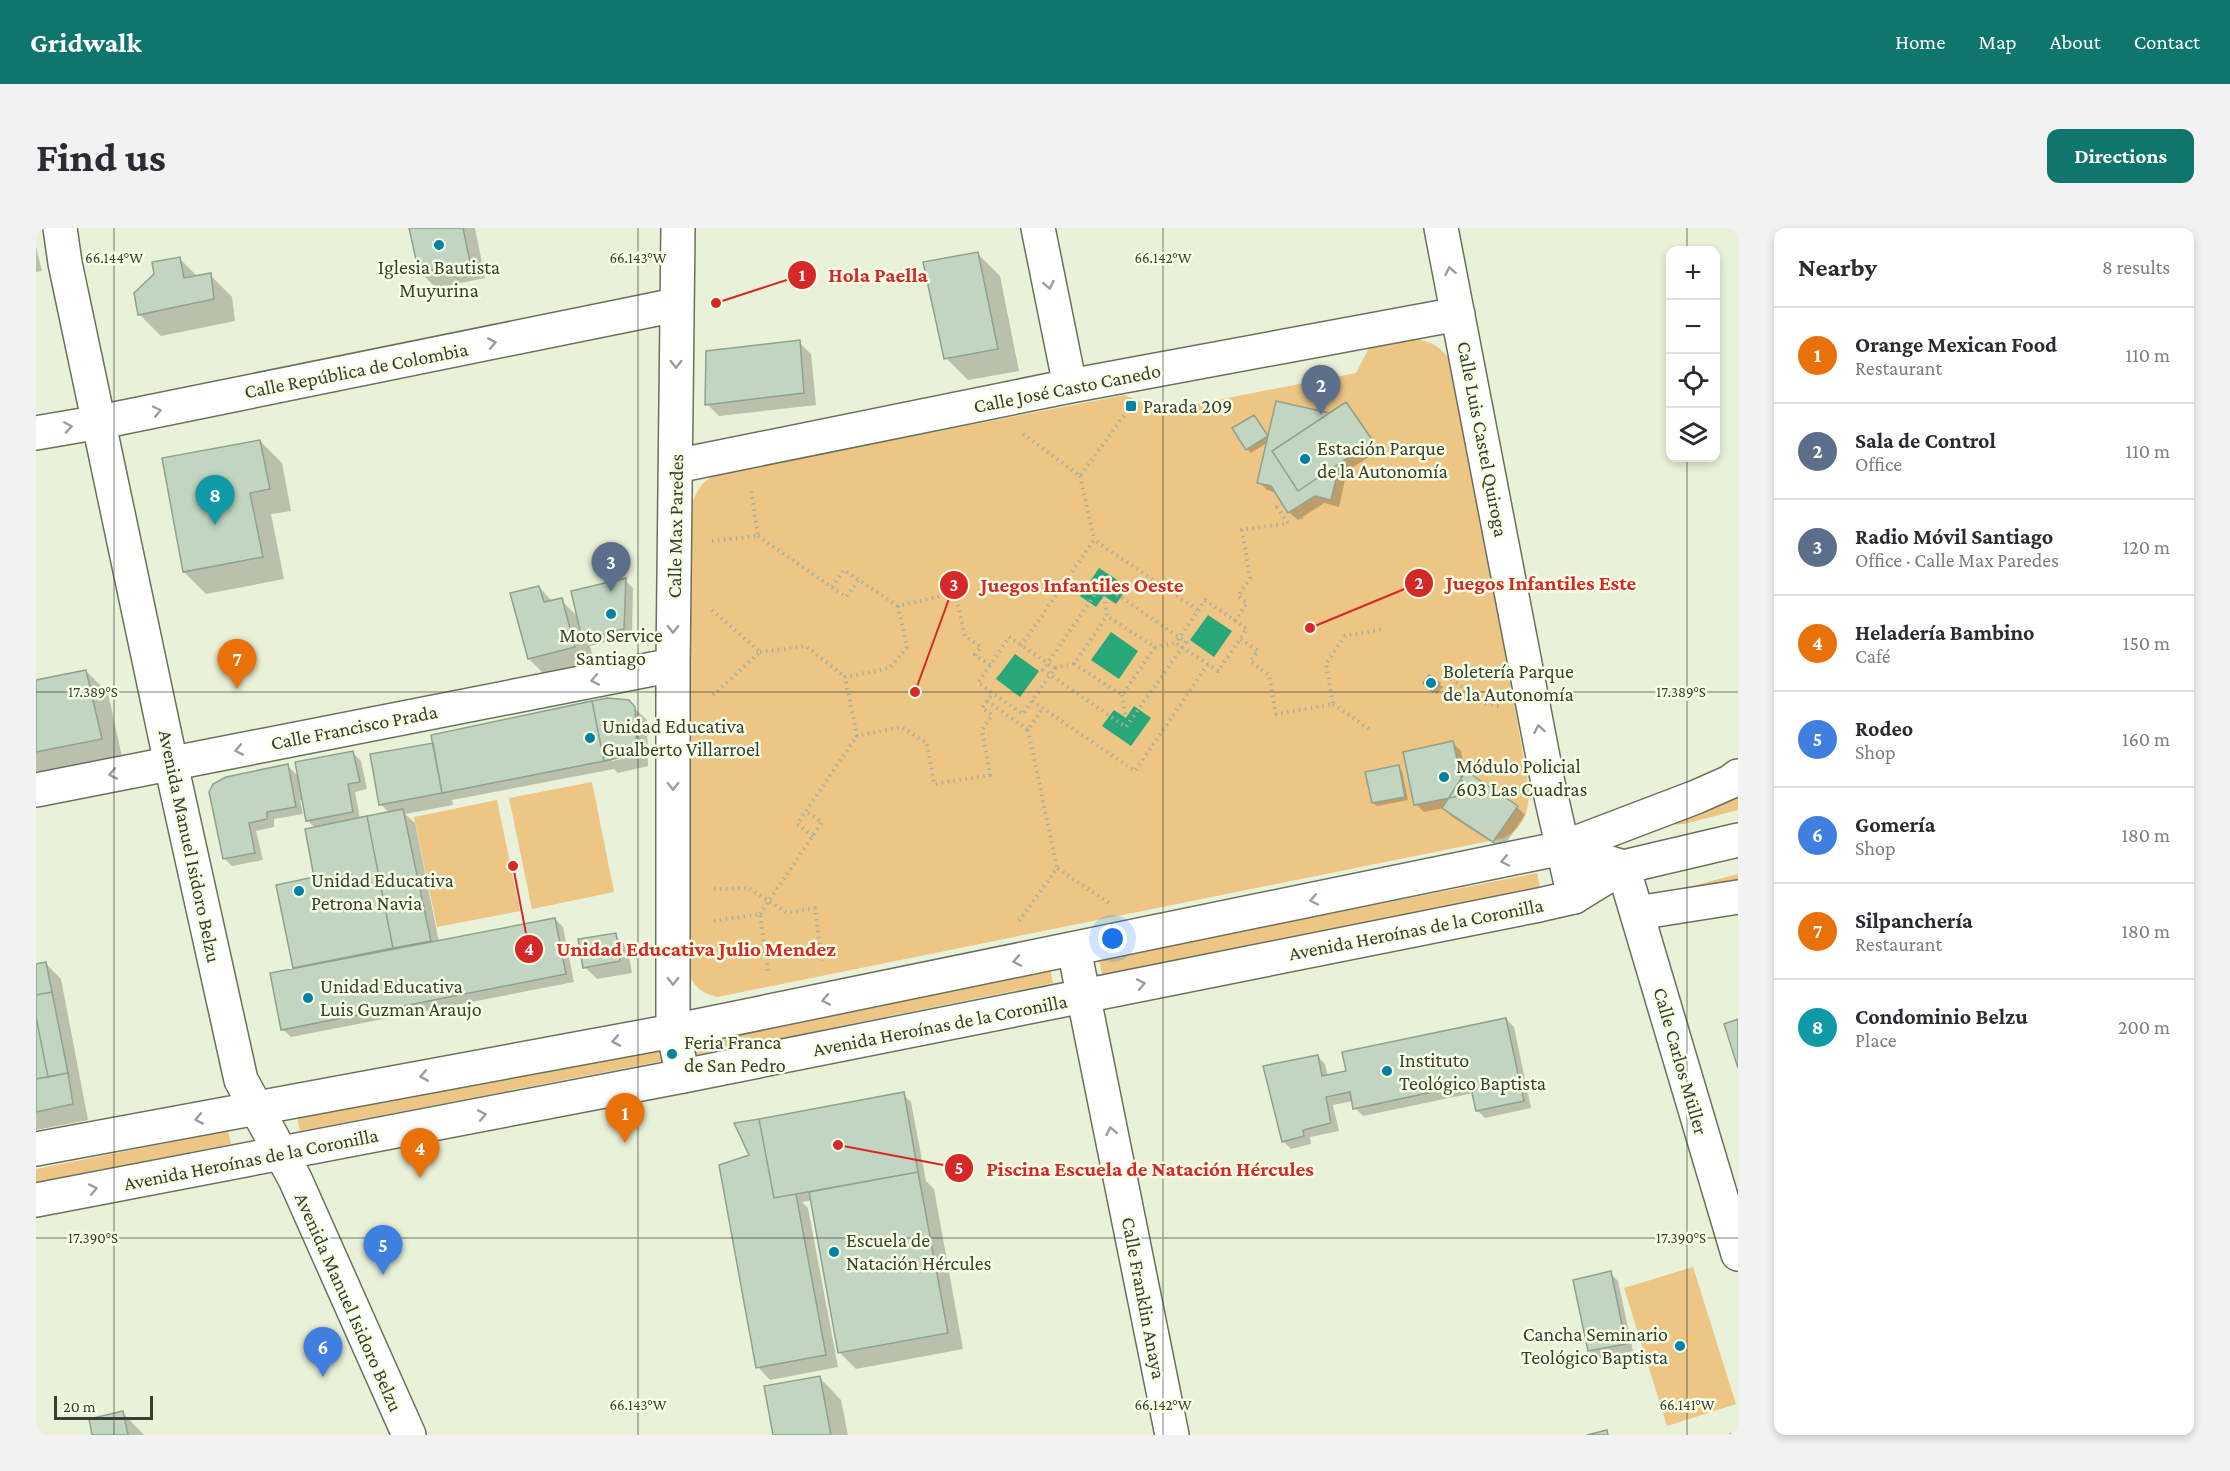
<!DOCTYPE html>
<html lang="en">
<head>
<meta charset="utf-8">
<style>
	:root { --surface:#fff; --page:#f2f2f3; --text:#2b2b33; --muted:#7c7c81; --line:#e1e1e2; --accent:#0f766e }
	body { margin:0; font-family:"Crimson Pro",serif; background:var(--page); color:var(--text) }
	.controls { position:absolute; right:18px; top:18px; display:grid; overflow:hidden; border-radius:12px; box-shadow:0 3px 9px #0003 }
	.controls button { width:54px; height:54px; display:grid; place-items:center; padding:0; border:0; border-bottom:2px solid var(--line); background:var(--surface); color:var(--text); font:30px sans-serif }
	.scale { position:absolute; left:18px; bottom:15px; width:99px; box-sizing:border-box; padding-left:6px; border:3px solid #3a3d33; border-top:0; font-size:16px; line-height:21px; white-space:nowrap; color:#3a3d33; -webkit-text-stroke:4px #f7ffe5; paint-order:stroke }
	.you { position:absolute; left:1077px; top:711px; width:21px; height:21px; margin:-15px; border:4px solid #fff; border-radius:50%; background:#1a73e8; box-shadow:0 0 0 9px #1a73e833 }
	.badge { display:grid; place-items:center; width:39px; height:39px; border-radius:50%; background:var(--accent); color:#fff; font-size:20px; font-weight:700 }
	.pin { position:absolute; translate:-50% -50px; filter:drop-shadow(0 2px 3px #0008) }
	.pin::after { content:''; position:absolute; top:32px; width:21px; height:18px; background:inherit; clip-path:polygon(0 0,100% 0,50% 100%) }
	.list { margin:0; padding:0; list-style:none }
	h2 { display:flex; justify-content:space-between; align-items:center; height:78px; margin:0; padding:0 24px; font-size:26px }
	h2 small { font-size:20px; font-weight:400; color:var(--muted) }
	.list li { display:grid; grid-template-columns:39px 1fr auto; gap:18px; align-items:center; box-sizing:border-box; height:96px; padding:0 24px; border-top:2px solid var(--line) }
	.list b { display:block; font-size:22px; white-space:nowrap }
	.list p { margin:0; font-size:20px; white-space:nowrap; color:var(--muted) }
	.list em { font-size:20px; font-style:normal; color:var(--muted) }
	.icon { flex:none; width:33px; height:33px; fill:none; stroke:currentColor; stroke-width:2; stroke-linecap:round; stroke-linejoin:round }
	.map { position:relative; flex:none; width:1702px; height:1207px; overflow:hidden; border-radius:12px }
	header { display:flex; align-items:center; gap:36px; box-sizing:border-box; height:84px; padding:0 30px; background:var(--accent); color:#fff }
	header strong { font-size:28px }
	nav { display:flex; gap:33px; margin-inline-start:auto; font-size:21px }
	.intro { display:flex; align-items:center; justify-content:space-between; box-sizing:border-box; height:144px; padding:0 36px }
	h1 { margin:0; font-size:42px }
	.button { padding:15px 27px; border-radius:12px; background:var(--accent); color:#fff; font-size:21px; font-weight:700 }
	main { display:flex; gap:36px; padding:0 36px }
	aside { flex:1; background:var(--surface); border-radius:12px; box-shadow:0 3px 9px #0003 }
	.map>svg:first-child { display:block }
</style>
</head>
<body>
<header>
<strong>Gridwalk</strong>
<nav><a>Home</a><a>Map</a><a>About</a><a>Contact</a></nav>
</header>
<div class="intro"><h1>Find us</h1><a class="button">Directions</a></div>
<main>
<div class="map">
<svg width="1702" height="1207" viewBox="0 0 1702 1207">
	<rect width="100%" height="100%" fill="#e9f1d8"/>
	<path fill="#edc584" d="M1379,111C1400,114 1410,123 1419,142L1493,560C1493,582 1489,599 1468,610L681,769C663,764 658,758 650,741L656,276C662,259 669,250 686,245L1089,167L1125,183L1320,145L1334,118Z
		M556,554L578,664L496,681L473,570Z
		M1702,564V582L1648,596L1613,598Z
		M461,572L484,683L401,699L378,589Z
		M1501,645L1504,660L1066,746L1063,731Z
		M1702,646V658L1646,666L1660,657Z
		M1014,741L1017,755L655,828L652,814Z
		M623,819L626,833L264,903L261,889Z
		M192,903L195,916L0,955V941Z
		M1657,1039L1700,1176L1631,1198L1588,1060Z"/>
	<path fill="#28a778" d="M1063,340L1092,359L1080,376L1068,368L1060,379L1044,368Z
		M1172,387L1196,403L1178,429L1154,412Z
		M1075,404L1102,423L1083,451L1055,432Z
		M979,426L1003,443L984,469L960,451Z
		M1098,478L1115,490L1095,518L1066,498L1078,482L1090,490Z"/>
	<path fill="#0003" fill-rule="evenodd" d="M375,0H439L449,50L400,60L384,44Z
		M0,19L6,43L0,44Z
		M942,26L964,48L983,143L932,152L910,130Z
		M144,31L162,49L174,47L196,69L199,93L125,108L103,86L120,47Z
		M763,114L775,126L780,177L683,188L671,176Z
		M1310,176L1318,184L1344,222L1311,243L1303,279L1288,275L1262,292L1254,285L1241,265L1231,262L1223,254L1232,214L1215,225L1211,221L1221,193L1233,210L1294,187Z
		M224,213L246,235L255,283L235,286L248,351L170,366L148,344Z
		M589,352L597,360L596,408L554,418L560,441L515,453L493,431L503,359L517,374L525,372L542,389Z
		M50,443L72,465L87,533L0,550V454Z
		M1403,456L1407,459L1401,466L1392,459Z
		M592,474L611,492L612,538L582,545L578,541L416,572L417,577L369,586L379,595L403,714L519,691L527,699L538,754L255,809L246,801L258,741L242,659L280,650L279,600L271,592L267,572H264L267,586L238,591V599L220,603L227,632L196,638L188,630L251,537L263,549L317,525L325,533L331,561L319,564L324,591L354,585L344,576L398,516ZM608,523V526L576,533V530Z
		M1417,515L1425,523L1429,545L1481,579L1489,587L1466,621L1415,588L1408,580L1388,584L1380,576Z
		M1362,539L1366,543L1372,572L1341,578L1337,575Z
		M579,707L591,719L596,745L561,751L549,739Z
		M9,735L25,751L52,892L0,902V737Z
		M1470,791L1478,799L1495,880L1449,890L1441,882L1437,865L1327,888L1319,880L1317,873L1297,877L1303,903L1274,909L1275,916L1255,921L1247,913L1281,828L1289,836L1292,848L1311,844Z
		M867,866L875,874L890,953L898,961L927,1121L820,1141L804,1125L776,972L766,974L772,980L802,1139L734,1152L722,1139L715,928Z
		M1574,1045L1582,1053L1597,1123L1561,1131L1553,1122Z
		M783,1149L805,1172L812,1207H738Z
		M86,1184L108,1207H58Z"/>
	<path fill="#c2d5c0" stroke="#90a18e" stroke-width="1.5" d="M373,0H427L434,34L383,45Z
		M942,24L962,121L908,131L887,34Z
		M144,29L148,50L175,45L178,71L102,87L98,65L118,46L116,34Z
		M764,112L768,165L669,177L670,123Z
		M1240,173L1293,185L1310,174L1337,213L1304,235L1295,272L1279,268L1252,285L1235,258L1221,255Z
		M1310,174L1337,213L1262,263L1236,223Z
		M1218,187L1232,208L1210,222L1196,200Z
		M224,212L234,261L214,265L227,329L147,344L126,230Z
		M590,350L588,401L546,411L535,363Z
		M503,358L508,374L526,370L539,419L492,431L474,365Z
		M50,442L66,511L0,524V452Z
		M1393,447L1404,455L1397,464L1387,455Z
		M571,470L593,472L599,479L601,526L568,533L556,473Z
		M556,473L568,533L406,565L395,507Z
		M1417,513L1429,567L1378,577L1367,524Z
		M397,515L406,565L343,577L334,526Z
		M317,523L324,554L312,556L317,584L270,593L259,534Z
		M252,536L260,579L231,584V591L213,595L219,625L187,631L173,564L177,556L190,549Z
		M1363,537L1369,569L1336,575L1329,544Z
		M1430,543L1482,578L1457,614L1406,580Z
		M367,581L395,713L357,720L331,588Z
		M331,588L357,720L257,740L240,657L278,649L269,601Z
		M519,690L530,746L245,802L234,745Z
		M580,705L584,733L547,740L542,711Z
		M10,734L16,764L0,767V736Z
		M16,764L32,845L12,849L0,789V767Z
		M0,789L12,849L0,851Z
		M1470,790L1488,873L1440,883L1434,856L1317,881L1314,864L1290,869L1295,895L1267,902L1268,908L1246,914L1227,838L1282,827L1286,848L1310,843L1306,824Z
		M1702,791V840L1688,796Z
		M32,845L37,876L0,884V851Z
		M868,864L882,944L738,970L723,891Z
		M723,891L738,970L760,966L790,1127L720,1140L683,937L713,927L698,895Z
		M882,944L912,1105L802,1125L773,964Z
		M1575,1043L1590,1116L1552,1123L1537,1052Z
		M784,1148L795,1207H737L728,1158Z
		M87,1183L92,1207H56L53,1191Z
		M1571,1202L1572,1207H1551Z"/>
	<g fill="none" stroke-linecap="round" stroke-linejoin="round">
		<defs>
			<path id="minor" d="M642,0L637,437V803L647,848
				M1002,0L1034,158
				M1405,0L1512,555L1538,669
				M0,205L64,194L640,77
				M640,238L1034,158L1422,86
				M0,562L637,437
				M1526,620L1660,569L1694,554L1702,548
				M1587,639L1702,1026
				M1601,685L1702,669
				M1038,721L1136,1207"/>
			<path id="major" d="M24,0L29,35L135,536L205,852L259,951L373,1207
				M0,921L637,803L1526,620L1587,639
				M0,972L647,848L1503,677L1538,669L1587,639L1702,612"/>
		</defs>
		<use href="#minor" stroke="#6a715b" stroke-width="36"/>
		<use href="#major" stroke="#6a715b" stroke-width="36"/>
		<path stroke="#a9b09c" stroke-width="4" stroke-dasharray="1.5 4.5" stroke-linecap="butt" d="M987,206L1044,248L1089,186
			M1044,248L1058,311
			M1263,278L1266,293
			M722,308L810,369L823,351
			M676,313L722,308L715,262
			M1066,356L1150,414L1090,499L1007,442Z
			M796,359L808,342L862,378
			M1068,368L1071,388L1038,436L1086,467L1119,419L1071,388
			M1169,372L1211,401L1182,443L1140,415Z
			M676,382L724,424L677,467
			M1199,393L1211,375L1202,368L1214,350L1206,302L1252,295L1241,279L1246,276
			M973,409L1019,440L987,486L942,455Z
			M1205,411L1222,423L1214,433L1233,447L1240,486L1297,476L1290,436L1309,408L1348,401
			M985,418L1058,312L1162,382
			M1119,419L1140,415
			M724,424L770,418L809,449
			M954,437L939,427L945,419L929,408L919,365L862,378L871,419L854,440L809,449L821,508L865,499L891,515L898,556L954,547L946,502L956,487L946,480L957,465
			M1019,440L1038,436
			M1415,451L1451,476L1463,478
			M1086,467L1090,490
			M951,473L992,502L1007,480
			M996,473L1099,543L1172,436
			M1297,476L1336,503
			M992,502L1021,640
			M777,608L761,596L821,508
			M678,661L713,660L751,685L779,680L786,733
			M724,686L786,594L769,583
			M678,693L724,686L732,744
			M983,693L1021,640L1073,675
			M1694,1207L1702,1204"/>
		<use href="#minor" stroke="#fff" stroke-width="33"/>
		<use href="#major" stroke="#fff" stroke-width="33"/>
	</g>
	<defs><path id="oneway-chevron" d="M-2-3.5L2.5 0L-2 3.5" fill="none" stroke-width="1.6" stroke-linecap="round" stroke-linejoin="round" transform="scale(1.5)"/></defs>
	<g stroke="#9c9e99">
		<use href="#oneway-chevron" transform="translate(1414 43) rotate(-101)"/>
		<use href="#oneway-chevron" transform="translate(1013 57) rotate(79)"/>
		<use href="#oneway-chevron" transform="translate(456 115) rotate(-11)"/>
		<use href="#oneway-chevron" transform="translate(640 136) rotate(90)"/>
		<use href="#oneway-chevron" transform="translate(121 183) rotate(-12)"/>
		<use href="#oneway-chevron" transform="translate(32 199) rotate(-9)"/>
		<use href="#oneway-chevron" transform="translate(637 401) rotate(91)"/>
		<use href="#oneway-chevron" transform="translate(559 452) rotate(169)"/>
		<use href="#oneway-chevron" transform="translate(1503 501) rotate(-100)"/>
		<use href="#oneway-chevron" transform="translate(203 522) rotate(169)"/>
		<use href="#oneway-chevron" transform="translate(77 546) rotate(169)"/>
		<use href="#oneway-chevron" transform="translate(637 558) rotate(90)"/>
		<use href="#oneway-chevron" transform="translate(1469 633) rotate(168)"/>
		<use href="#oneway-chevron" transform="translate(1278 672) rotate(168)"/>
		<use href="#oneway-chevron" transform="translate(981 733) rotate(169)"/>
		<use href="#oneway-chevron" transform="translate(637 753) rotate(90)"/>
		<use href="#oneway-chevron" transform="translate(1105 756) rotate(-11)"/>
		<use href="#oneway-chevron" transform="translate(790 772) rotate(169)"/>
		<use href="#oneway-chevron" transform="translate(580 813) rotate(170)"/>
		<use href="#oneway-chevron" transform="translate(388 848) rotate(170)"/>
		<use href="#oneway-chevron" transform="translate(446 887) rotate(-11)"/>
		<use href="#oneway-chevron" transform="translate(163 891) rotate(169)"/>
		<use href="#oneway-chevron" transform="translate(1075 903) rotate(-101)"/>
		<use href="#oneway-chevron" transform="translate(57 961) rotate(-11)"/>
	</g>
	<path fill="none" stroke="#3a3d33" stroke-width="1.5" stroke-opacity="0.45" d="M78,0V1207M602,0V1207M1127,0V1207M1651,0V22M1651,230V1207M0,464H1702M0,1010H1702"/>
	<g fill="#0081a5" stroke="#f7ffe5" stroke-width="2">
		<circle cx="403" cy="17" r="6"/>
		<rect x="1089" y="172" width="12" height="12" rx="3"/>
		<circle cx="1269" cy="231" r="6"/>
		<circle cx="575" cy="386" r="6"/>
		<circle cx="1395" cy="455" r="6"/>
		<circle cx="554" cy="510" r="6"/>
		<circle cx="1408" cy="549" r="6"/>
		<circle cx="263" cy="663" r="6"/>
		<circle cx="272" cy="770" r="6"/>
		<circle cx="636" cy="826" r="6"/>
		<circle cx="1351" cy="843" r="6"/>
		<circle cx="798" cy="1024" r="6"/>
		<circle cx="1644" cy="1118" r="6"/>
	</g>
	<g text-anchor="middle" stroke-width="5" stroke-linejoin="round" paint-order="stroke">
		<g font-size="20" fill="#3a3d33" stroke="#f7ffe5" text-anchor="start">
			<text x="403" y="46" text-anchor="middle">Iglesia Bautista<tspan x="403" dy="23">Muyurina</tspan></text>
			<text x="1107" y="185">Parada 209</text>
			<text x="1281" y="227">Estación Parque<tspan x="1281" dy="23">de la Autonomía</tspan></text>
			<text x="575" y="414" text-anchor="middle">Moto Service<tspan x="575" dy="23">Santiago</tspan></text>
			<text x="1407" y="450">Boletería Parque<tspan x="1407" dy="23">de la Autonomía</tspan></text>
			<text x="566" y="505">Unidad Educativa<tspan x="566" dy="23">Gualberto Villarroel</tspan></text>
			<text x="1420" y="545">Módulo Policial<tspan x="1420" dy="23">603 Las Cuadras</tspan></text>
			<text x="275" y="659">Unidad Educativa<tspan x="275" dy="23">Petrona Navia</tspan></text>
			<text x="284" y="765">Unidad Educativa<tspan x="284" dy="23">Luis Guzman Araujo</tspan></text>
			<text x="648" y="821">Feria Franca<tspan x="648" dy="23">de San Pedro</tspan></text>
			<text x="1363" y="839">Instituto<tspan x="1363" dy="23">Teológico Baptista</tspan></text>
			<text x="810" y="1019">Escuela de<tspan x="810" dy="23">Natación Hércules</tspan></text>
			<text x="1632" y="1113" text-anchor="end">Cancha Seminario<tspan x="1632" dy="23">Teológico Baptista</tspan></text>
		</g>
		<g font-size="20" fill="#3a3d33" stroke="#f7ffe5">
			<text transform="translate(320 142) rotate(-11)" y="7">Calle República de Colombia</text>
			<text transform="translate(1031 160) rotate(-11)" y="7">Calle José Casto Canedo</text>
			<text transform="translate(1447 211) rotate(79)" y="7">Calle Luis Castel Quiroga</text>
			<text transform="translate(639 298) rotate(-89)" y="7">Calle Max Paredes</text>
			<text transform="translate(318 499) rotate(-11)" y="7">Calle Francisco Prada</text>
			<text transform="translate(154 618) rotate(78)" y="7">Avenida Manuel Isidoro Belzu</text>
			<text transform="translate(1380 701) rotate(-11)" y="7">Avenida Heroínas de la Coronilla</text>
			<text transform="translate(904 797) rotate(-11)" y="7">Avenida Heroínas de la Coronilla</text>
			<text transform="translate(1645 833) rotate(74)" y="7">Calle Carlos Müller</text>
			<text transform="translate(215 931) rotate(-11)" y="7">Avenida Heroínas de la Coronilla</text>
			<text transform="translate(1108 1070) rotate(79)" y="7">Calle Franklin Anaya</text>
			<text transform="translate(313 1074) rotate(66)" y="7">Avenida Manuel Isidoro Belzu</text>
		</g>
	</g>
	<g font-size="15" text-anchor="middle" fill="#3a3d33" stroke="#f7ffe5" stroke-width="5" stroke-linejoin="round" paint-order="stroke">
		<text x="78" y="35">66.144°W</text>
		<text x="602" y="35">66.143°W</text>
		<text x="1127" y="35">66.142°W</text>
		<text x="57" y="469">17.389°S</text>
		<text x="1645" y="469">17.389°S</text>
		<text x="57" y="1015">17.390°S</text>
		<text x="1645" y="1015">17.390°S</text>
		<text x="602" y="1182">66.143°W</text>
		<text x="1127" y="1182">66.142°W</text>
		<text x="1651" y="1182">66.141°W</text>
	</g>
	<path fill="none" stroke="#d62828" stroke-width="2" d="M680 75L766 47M1274 400L1383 355M879 464L918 357M477 638L493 721M802 917L923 940"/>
	<g fill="#d62828" stroke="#f7ffe5" stroke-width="2">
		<circle cx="680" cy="75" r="6"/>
		<circle cx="1274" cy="400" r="6"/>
		<circle cx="879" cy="464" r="6"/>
		<circle cx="477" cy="638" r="6"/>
		<circle cx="802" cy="917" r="6"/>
		<circle cx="766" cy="47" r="15"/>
		<circle cx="1383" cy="355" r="15"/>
		<circle cx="918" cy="357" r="15"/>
		<circle cx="493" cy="721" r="15"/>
		<circle cx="923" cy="940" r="15"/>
	</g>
	<g font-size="18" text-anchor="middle" font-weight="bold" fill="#fff">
		<text x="766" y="53">1</text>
		<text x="1383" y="361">2</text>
		<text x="918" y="363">3</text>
		<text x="493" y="727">4</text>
		<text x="923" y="946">5</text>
	</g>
	<g font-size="21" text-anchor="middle" font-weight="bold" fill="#d62828" stroke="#f7ffe5" stroke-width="5" stroke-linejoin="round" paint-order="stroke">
		<text x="842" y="54">Hola Paella</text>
		<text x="1505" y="362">Juegos Infantiles Este</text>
		<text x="1046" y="364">Juegos Infantiles Oeste</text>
		<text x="660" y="728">Unidad Educativa Julio Mendez</text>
		<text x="1114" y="948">Piscina Escuela de Natación Hércules</text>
	</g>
</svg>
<div class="controls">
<button>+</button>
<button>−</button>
<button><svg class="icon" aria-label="locate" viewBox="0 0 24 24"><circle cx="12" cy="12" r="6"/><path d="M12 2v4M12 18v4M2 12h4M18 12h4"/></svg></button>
<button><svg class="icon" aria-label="layers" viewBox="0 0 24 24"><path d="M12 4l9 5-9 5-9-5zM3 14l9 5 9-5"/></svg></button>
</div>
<div class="scale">20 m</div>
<div class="you"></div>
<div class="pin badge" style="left:589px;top:915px;background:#e8710a">1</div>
<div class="pin badge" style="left:1285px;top:187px;background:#5c6f8a">2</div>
<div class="pin badge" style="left:575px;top:364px;background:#5c6f8a">3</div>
<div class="pin badge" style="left:384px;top:950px;background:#e8710a">4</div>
<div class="pin badge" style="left:347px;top:1047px;background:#3f7fe0">5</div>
<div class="pin badge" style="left:287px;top:1149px;background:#3f7fe0">6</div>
<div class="pin badge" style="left:201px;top:461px;background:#e8710a">7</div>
<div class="pin badge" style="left:179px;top:297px;background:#0f9aa8">8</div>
</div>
<aside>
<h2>Nearby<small>8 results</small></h2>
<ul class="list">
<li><span class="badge" style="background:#e8710a">1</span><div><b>Orange Mexican Food</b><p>Restaurant</p></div><em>110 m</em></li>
<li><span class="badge" style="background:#5c6f8a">2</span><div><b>Sala de Control</b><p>Office</p></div><em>110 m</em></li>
<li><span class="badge" style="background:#5c6f8a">3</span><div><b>Radio Móvil Santiago</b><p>Office · Calle Max Paredes</p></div><em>120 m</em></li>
<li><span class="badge" style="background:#e8710a">4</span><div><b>Heladería Bambino</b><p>Café</p></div><em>150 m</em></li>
<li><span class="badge" style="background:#3f7fe0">5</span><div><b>Rodeo</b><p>Shop</p></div><em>160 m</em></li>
<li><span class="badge" style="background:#3f7fe0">6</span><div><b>Gomería</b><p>Shop</p></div><em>180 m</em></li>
<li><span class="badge" style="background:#e8710a">7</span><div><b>Silpanchería</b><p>Restaurant</p></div><em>180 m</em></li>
<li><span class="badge" style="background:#0f9aa8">8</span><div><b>Condominio Belzu</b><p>Place</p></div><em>200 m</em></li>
</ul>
</aside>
</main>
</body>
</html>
